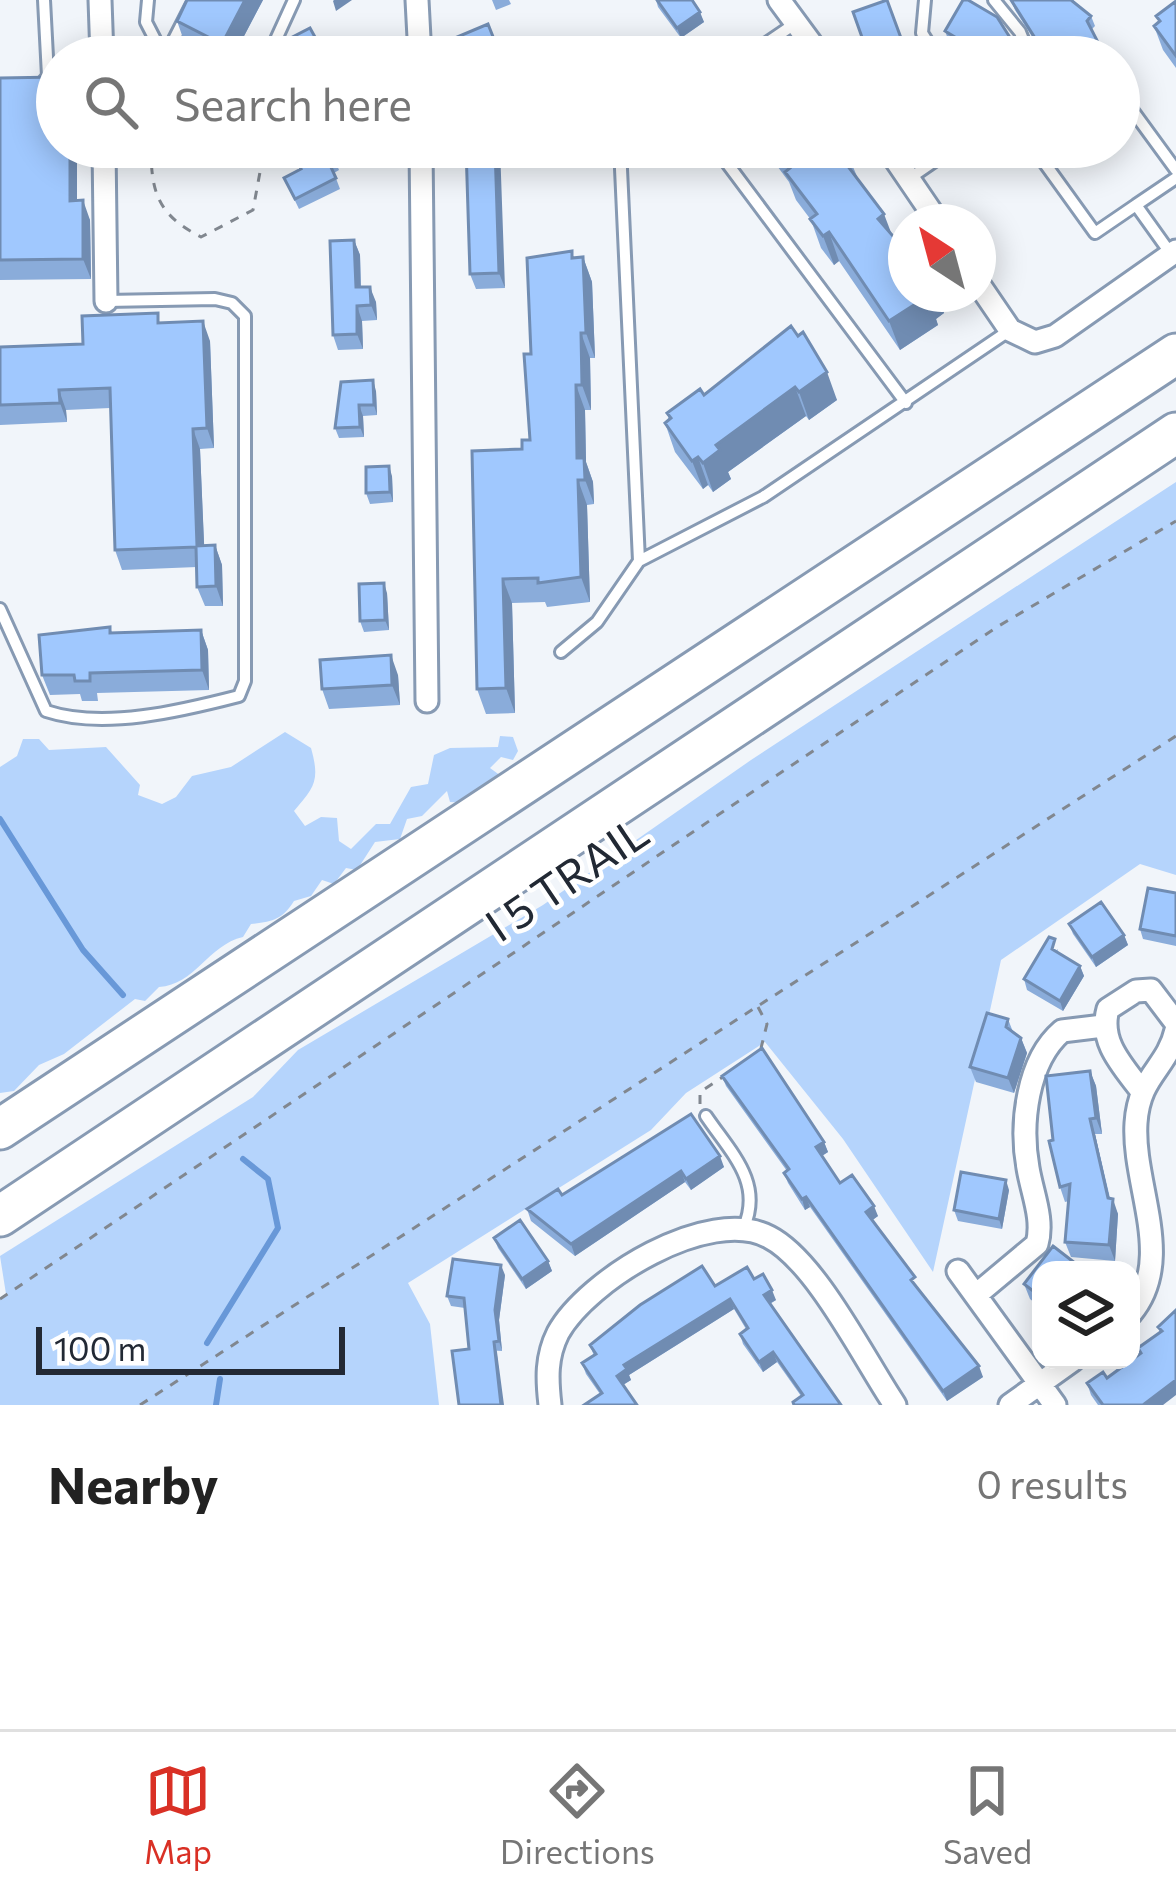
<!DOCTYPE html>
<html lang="en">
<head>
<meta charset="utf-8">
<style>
	:root { --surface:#fff; --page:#f6f6f6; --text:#222; --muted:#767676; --line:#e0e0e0; --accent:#d93025 }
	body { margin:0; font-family:Commissioner,sans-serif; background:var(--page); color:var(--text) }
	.controls { position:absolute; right:36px; bottom:36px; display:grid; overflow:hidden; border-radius:24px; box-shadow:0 6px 30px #0003 }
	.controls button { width:108px; height:108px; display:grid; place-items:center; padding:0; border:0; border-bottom:3px solid var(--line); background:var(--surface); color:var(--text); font:60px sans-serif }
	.compass { position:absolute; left:888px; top:204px; width:108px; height:108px; border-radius:50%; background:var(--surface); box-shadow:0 6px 30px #0003; rotate:324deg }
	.scale { position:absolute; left:36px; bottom:30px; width:309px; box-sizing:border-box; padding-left:12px; border:6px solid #222934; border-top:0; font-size:33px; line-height:42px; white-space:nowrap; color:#222934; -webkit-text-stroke:9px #fff; paint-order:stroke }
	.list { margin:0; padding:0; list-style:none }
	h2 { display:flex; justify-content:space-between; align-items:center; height:156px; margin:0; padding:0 48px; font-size:51px }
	h2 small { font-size:39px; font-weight:400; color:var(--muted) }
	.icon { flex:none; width:66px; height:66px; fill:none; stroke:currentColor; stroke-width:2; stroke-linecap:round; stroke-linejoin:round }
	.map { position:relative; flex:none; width:1176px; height:1405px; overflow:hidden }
	.search { position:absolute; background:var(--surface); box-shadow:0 6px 30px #0003; left:36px; right:36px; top:36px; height:132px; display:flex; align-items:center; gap:30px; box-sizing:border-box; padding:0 42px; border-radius:66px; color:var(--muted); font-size:45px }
	.sheet { height:324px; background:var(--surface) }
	nav { display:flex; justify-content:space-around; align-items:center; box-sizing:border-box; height:168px; border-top:3px solid var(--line); background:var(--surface); font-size:33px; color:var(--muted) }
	nav a { display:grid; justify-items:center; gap:6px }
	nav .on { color:var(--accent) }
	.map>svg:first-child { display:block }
</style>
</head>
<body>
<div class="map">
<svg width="1176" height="1405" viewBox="0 0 1176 1405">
	<rect width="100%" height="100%" fill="#f1f5fa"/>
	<path fill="#b5d4fc" d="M1176,482V875L1140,864L1001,960L933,1272L843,1139L765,1042L686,1093L651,1130L408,1283L430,1324L439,1405H0V1299L6,1294L0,1256L253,1097L298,1050L543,905L751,760Z
		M285,732L311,748C320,780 315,787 294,811L305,826L321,817L337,818L339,841L351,849L376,824H390L411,787L428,784L434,755L450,748L498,747L500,736L513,737L518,751L513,760L501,757L490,768L501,776L468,803L450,802L447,791L422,816L407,819L400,839L375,842L357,870L346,868L334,884L322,880L311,896L294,901C283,919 272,922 251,924L243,937C208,945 195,985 159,987L145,1001L135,999L64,1054L39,1065L14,1091L0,1093V767L17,756L23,739H39L49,750L106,747L140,785L138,795L162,804L176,797L192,776L231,767Z"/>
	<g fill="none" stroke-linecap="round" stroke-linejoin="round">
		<path stroke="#6898d8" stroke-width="6" d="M0,819L83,950L123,995
			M207,1343L278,1228L268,1179L243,1159
			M216,1405L220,1379"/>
		<defs>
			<path id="service" d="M148,0L146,22L164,57
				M925,0L922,33L937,57
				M994,0L1020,32L1030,57
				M165,57L194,0
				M268,57L294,0
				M746,57L796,23
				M39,87L48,76L44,0
				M1119,92L1176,170
				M259,147L260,158
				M620,147L639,561L763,497L1010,330
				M715,147L906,403
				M1033,147L1095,233L1136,205
				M910,178L955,147
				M1171,254L1136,205L1176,178
				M0,609L46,711C103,730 181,711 239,696L245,681V316L232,303L215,299L106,301
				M561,652L597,622L639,561
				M706,1116C731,1153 763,1182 744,1227"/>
			<path id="minor" d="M100,0L102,57
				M417,0L420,57
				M779,0L821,57
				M104,147L106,301
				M421,147L427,701
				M887,147L938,222
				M978,283L1010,330L1035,342L1055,336L1176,251
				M1140,1089C1121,1064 1099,1041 1108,1009L1136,991L1151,990L1176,1023
				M958,1271L1055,1405
				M976,1295L1037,1244C1044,1219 1032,1193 1028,1168C1020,1124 1027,1061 1062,1031L1103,1026
				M1131,1313C1176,1259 1132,1185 1136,1123C1139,1075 1167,1069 1176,1030
				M550,1405C547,1379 546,1357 558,1333C587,1280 709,1205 769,1237C816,1261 864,1359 895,1405
				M1010,1405L1073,1360"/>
			<path id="motorway" d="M0,1129L1176,354
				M0,1216L1176,433"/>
		</defs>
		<use href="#service" stroke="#879ab3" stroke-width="16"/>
		<use href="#minor" stroke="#879ab3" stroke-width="27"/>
		<use href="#motorway" stroke="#879ab3" stroke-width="45"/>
		<path stroke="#81878f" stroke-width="3" stroke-dasharray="9 9" stroke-linecap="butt" d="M151,147C151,193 158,215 201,237L253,210L260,172
			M758,1007L767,1024L761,1048
			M700,1104V1092L726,1075
			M0,1299L997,627L1176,521
			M140,1405L1176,736"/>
		<use href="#service" stroke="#fff" stroke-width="10"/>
		<use href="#minor" stroke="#fff" stroke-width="21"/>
		<use href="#motorway" stroke="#fff" stroke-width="39"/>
	</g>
	<path fill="#8aacda" d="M187,0H263L233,57H215L184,41L177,21Z
		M492,0H509L511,4L496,10Z
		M656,0H692L704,22L681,38L658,7Z
		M1011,0H1073L1091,16L1095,26L1091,30L1105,57H1045L1015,10Z
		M1176,1V68L1163,50L1154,26L1159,22L1156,16Z
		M945,31L1020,57L962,49L949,42Z
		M0,78L90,220L91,279L0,280Z
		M466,147L505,288L476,289L470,274Z
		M763,147H838L851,162L906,294H938L944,313L936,319L938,325L900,350L839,261L834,265L821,248L811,220L796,200L789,182Z
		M294,156L335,160L339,170L334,173L340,189L299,209L284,178L300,170Z
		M354,240L360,255L361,287L376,302L377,320L362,321L363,349L338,350L333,335Z
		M574,257H583L592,282L595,358H590L591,410H585L586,462L593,482L594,504L587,505L590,602L547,607L545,602L512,603L515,713L486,714L477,689L522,449L530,440L531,354Z
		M161,323L210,341L214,448L200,449L204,545H215L222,565L223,606H205L197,587V567L122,570L115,550L110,408L66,410L67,422L0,425V347L83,344Z
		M791,326L837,400L809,420L806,416L728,472L731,479L713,492L708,485L703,489L675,452L665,423L669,420L667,413L704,395Z
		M376,391L377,415L363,416L364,437L339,438L335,428Z
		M392,476L393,502L370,504L366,493Z
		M387,593L389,630L364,632L360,621Z
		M110,627L112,633L201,630L208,650L209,690L97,693L98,701H82L80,694L50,695L42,675Z
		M398,675L400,705L329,709L322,689Z
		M1176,893V946L1143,939L1140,929Z
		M1069,924L1124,935L1128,945L1096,967L1073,934Z
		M1058,949L1057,952L1080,966L1084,976L1063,1011L1027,990L1024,979Z
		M1008,1019L1013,1032L1021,1038L1027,1053L1014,1093L976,1082L970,1067Z
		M1090,1071L1096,1086L1102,1134H1095L1110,1198L1118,1214L1115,1261L1071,1257L1065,1242L1069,1201L1065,1202L1060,1187L1053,1140Z
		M722,1076L824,1142L828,1152L822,1156L840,1183L878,1216L872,1220L917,1288L983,1377L947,1401L810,1207L805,1210L788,1183L784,1173L787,1171L726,1086Z
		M691,1114L724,1167L691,1190L685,1182L575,1256L531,1221L527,1209L562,1195Z
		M1009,1190L1002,1229L958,1221L954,1210Z
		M494,1238L548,1261L552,1271L526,1289L498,1248Z
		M1041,1270V1308L1030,1299L1024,1284Z
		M505,1275L499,1320L502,1351L469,1349L465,1308L451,1306L447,1296Z
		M754,1279L776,1300L770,1304L841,1405L801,1396L777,1362L763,1372L743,1344L740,1334L746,1329L734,1309L629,1375L631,1380L623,1385L600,1394L586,1374L582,1363L594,1356L590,1345L715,1286Z
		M1176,1310L1163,1405H1098L1091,1395L1087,1383L1107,1378L1140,1353L1138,1348L1160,1333L1158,1327Z"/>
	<path fill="#708cb2" d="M245,0H263L233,57H227L222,44Z
		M334,0H352L336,11L333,1Z
		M700,12L704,22L681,38L677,28Z
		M70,147H77V221L70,201Z
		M495,147H500L505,288L499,273Z
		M83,200L90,220L91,279L83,259Z
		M884,214L895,243L878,219Z
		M829,232L839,261L834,265L823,236Z
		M354,240L360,255L361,302L356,287Z
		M583,257L592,282L595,358L586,333Z
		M370,287L376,302L377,320L371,305Z
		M925,294H938L944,313L936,319L938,325L900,350L889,321Z
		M357,306L362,321L363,349L357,334Z
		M203,321L210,341L214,448L207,428Z
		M581,333L590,358L591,410L582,385Z
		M827,372L837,400L809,420L799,392Z
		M373,380L376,391L377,415L374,405Z
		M576,385L585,410L586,462L593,482L594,504L577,458Z
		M795,387L806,416L728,472L731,479L713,492L703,463L716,445Z
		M59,390L66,410L67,422L60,403Z
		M359,405L363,416L364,437L360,427Z
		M193,429L200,449L205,565L197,546Z
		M698,457L708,485L703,489L692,461Z
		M389,466L392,476L393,502L390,492Z
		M578,480L587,505L590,602L581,577Z
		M215,545L222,565L223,606L216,586Z
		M503,579L512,603L515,713L506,688Z
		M384,583L387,593L389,630L385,620Z
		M201,630L208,650L209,690L202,670Z
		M391,655L398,675L400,705L392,685Z
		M1124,935L1128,945L1096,967L1092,957Z
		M1080,966L1084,976L1063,1011L1060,1001Z
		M1021,1038L1027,1053L1014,1093L1008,1078Z
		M1090,1071L1096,1086L1102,1134L1096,1118Z
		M1090,1119L1095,1134L1112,1209L1113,1199L1118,1214L1115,1261L1109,1245L1108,1198Z
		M824,1142L828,1152L820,1157L816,1147Z
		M720,1156L724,1167L691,1190L686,1179Z
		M681,1171L685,1182L575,1256L571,1244Z
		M1006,1180L1009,1190L1002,1229L999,1219Z
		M806,1197L810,1207L805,1210L802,1199Z
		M874,1206L878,1216L870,1222L866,1212Z
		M548,1261L552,1271L526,1289L522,1279Z
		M501,1265L505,1275L499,1320L502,1351L499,1341L495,1310Z
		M772,1290L776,1300L767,1305L764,1295Z
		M730,1299L734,1309L629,1375L631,1380L621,1386L617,1376L624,1365Z
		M494,1342L497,1352L504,1405H501Z
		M773,1352L777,1362L763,1372L759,1362Z
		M979,1366L983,1377L947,1401L943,1391Z
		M1176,1380V1395L1163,1405H1143Z"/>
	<path fill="#a0c8fe" stroke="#708cb2" stroke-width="3" d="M187,0H245L222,44L177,21Z
		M657,0H692L700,12L677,28Z
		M887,0L908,57H869L853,12Z
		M963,0H968L997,17L1016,47L1010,57H960L963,42L945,31Z
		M1011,0H1071L1091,16L1087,21L1102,50L1093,57H1047Z
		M1176,1V56L1154,26L1160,21L1156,16Z
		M488,24L501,57H466L457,37Z
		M310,28L326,57H288L281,43Z
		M57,77V147H70V201L83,200V259L0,260V78Z
		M312,147H329L335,160L329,163L336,178L295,199L284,178L301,169L294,156Z
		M466,147H495L499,273L470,274Z
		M774,147H838L851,162L847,165L884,214L878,219L906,251V294H926L928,296L889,321L829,232L823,236L810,219L817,214L785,172L790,168Z
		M354,240L356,287H370L371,305L357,306V334L333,335L330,241Z
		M572,251V258L583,257L586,333H581L582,385H576L577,458H584L585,480H578L581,577L538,583V578L503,579L506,688L477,689L472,451L522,449V440H530L524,354H531L527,258Z
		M158,313V323L203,321L207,428L193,429L197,546L215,545L216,586L197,587L196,547L115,550L110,388L59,390L60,403L0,405V347L83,344L82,316Z
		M791,326L798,336L803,332L827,372L799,392L795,387L716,445L720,450L703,463L698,457L692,461L665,423L671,418L667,413L700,389L704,395Z
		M373,380L374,405H359L360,427L335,428L341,382Z
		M389,466L390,492L366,493V467Z
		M384,583L385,620L360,621L359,584Z
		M110,627V633L201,630L202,670L90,673V681H75L74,675H42L39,635Z
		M391,655L392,685L322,689L320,660Z
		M1148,888L1176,893V936L1140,929Z
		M1101,902L1124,935L1092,957L1069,924Z
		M1049,937L1055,939L1052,949L1080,966L1060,1001L1024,979Z
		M987,1013L1008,1019L1006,1027L1021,1038L1008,1078L970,1067Z
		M762,1048L824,1142L816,1147L840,1183L852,1175L874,1206L866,1212L915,1277L911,1280L979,1366L943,1391L806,1197L802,1199L784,1173L789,1169L722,1076Z
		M1090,1071L1096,1118L1090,1119L1108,1198L1113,1199L1109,1245L1065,1242L1070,1184L1060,1187L1049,1141L1053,1140L1046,1076Z
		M691,1114L720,1156L686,1179L681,1171L571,1244L527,1209L558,1189L562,1195Z
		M961,1172L1006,1180L999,1219L954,1210Z
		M520,1220L548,1261L522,1279L494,1238Z
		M1053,1246L1084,1270H1041V1297L1024,1284Z
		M453,1259L501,1265L495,1310L499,1341L494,1342L501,1405H459L452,1351L469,1349L464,1298L447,1296Z
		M702,1266L715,1286L747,1267L754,1279L763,1274L772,1290L764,1295L841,1405H794L793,1402L803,1395L773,1352L759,1362L740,1334L748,1328L730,1299L624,1365L627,1369L617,1376L637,1405H584L602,1393L582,1363L596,1354L590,1345L640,1305Z
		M1176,1310V1380L1143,1405H1103L1087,1383L1103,1372L1107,1378L1141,1353L1138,1348L1162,1331L1158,1327Z"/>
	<g text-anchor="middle" stroke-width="9" stroke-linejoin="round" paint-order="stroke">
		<g font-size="45" fill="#222934" stroke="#fff">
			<text transform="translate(567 879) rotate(-34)" y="16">I 5 TRAIL</text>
		</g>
	</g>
</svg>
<div class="controls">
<button><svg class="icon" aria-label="layers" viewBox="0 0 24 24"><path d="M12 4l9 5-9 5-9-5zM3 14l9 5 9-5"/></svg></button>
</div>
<svg class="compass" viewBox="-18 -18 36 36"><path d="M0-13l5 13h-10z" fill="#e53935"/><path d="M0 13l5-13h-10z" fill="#767676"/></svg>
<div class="scale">100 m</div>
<div class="search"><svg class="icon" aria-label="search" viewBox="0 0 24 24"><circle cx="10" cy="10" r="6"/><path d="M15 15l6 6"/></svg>Search here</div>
</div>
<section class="sheet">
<h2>Nearby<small>0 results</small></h2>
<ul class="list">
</ul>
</section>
<nav>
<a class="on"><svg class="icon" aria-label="map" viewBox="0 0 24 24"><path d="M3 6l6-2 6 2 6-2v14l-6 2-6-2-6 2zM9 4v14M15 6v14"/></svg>Map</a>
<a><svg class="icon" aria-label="directions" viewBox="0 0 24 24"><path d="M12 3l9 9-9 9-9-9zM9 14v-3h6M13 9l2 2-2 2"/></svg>Directions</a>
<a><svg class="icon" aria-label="saved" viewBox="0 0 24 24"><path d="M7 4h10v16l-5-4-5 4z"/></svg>Saved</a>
</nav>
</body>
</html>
